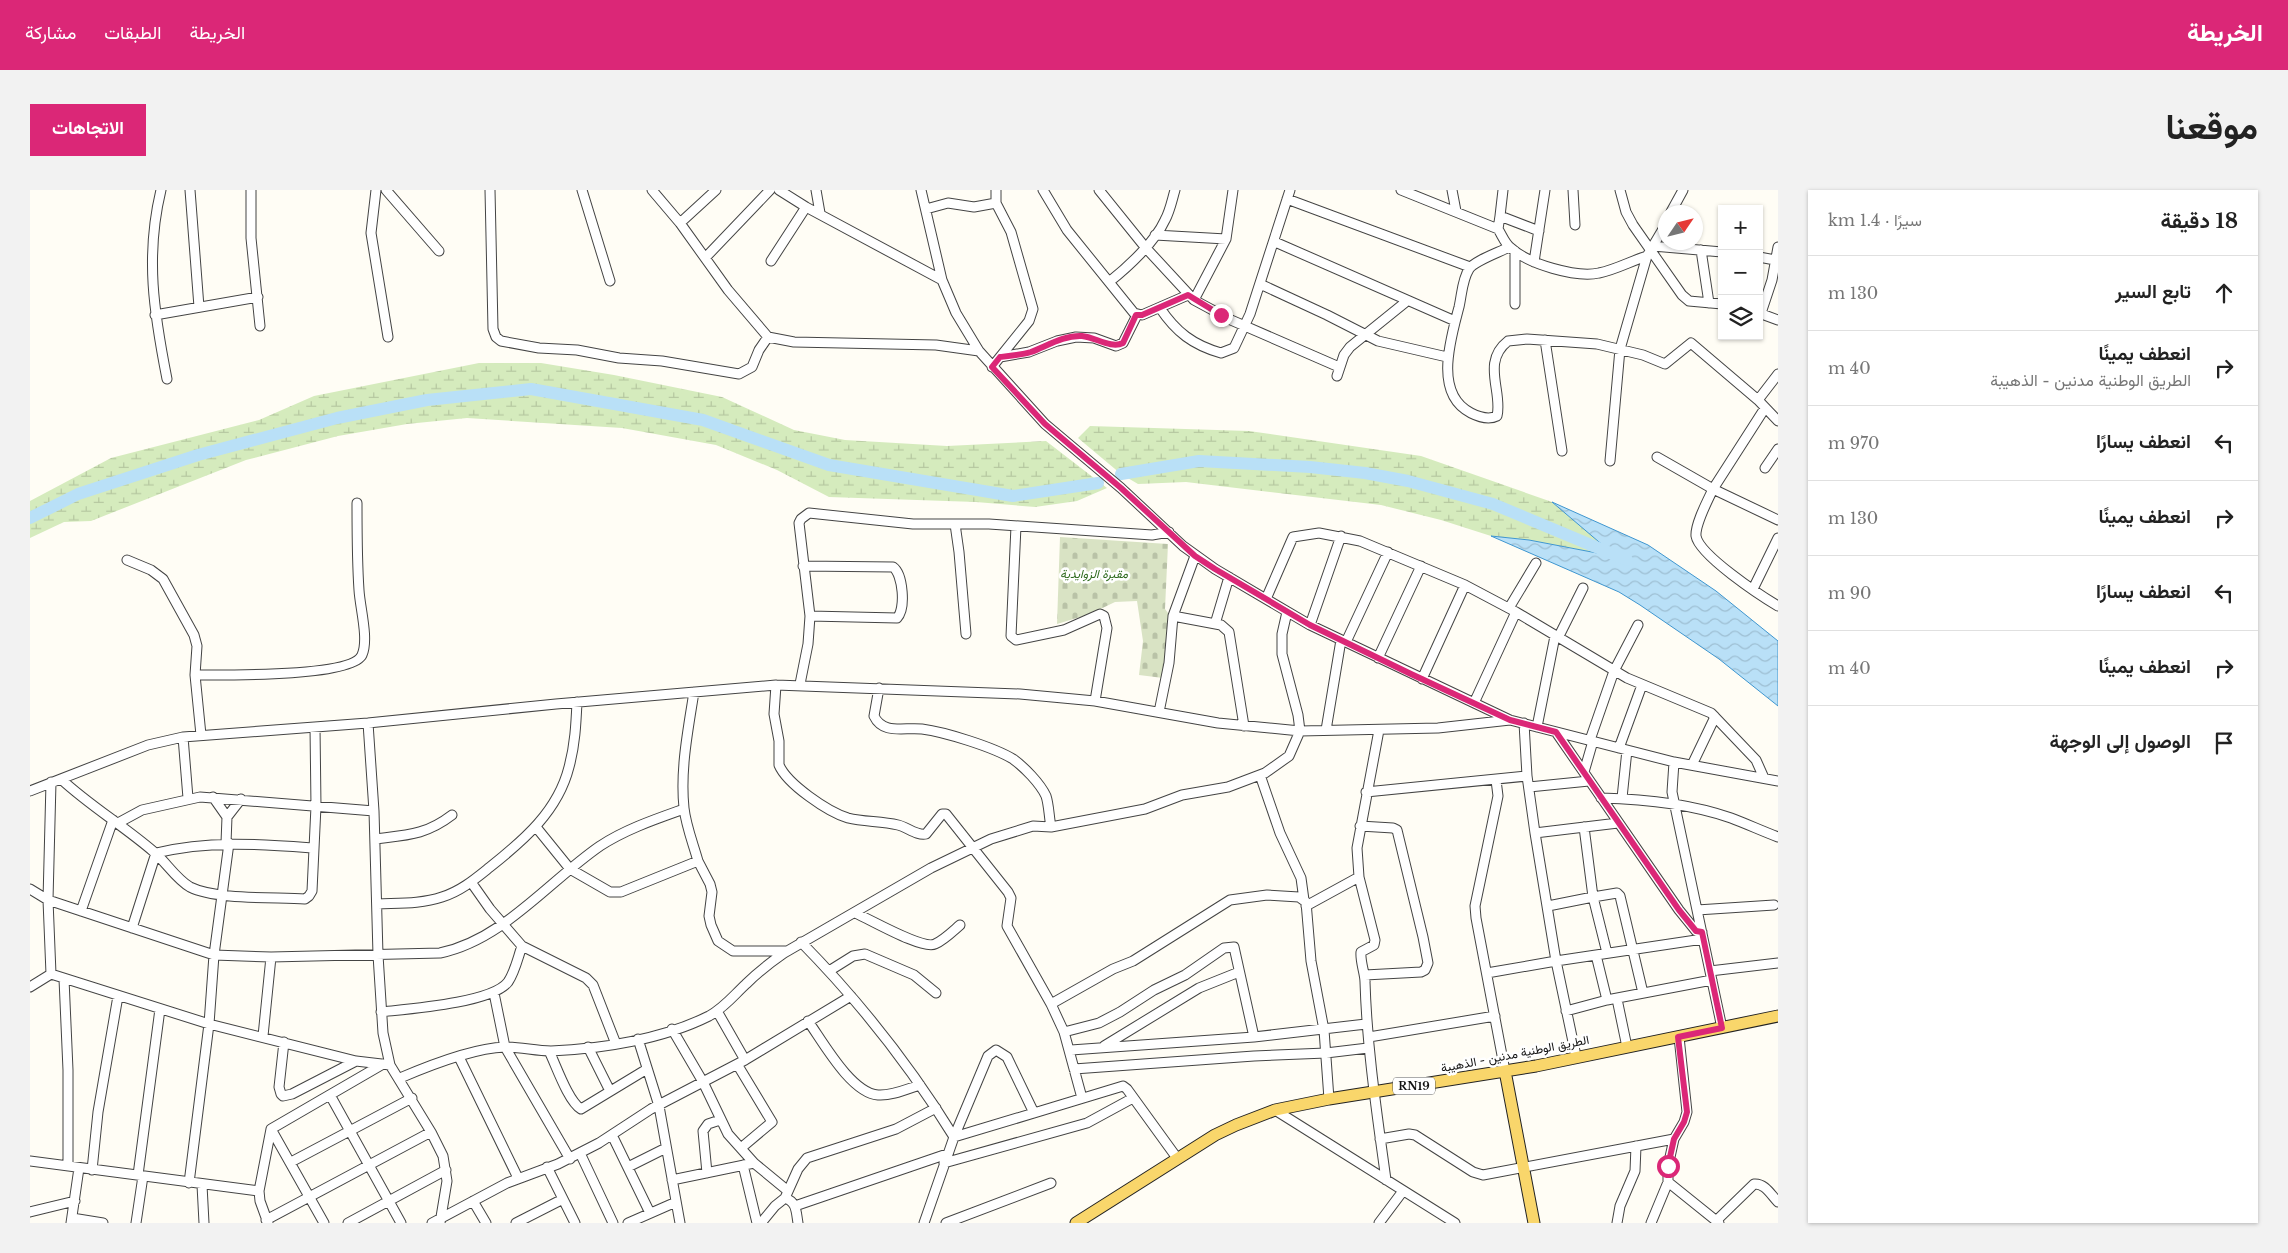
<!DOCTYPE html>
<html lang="ar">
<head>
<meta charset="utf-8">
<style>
	:root { --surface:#fff; --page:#f2f2f2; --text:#222; --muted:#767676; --line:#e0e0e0; --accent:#db2777 }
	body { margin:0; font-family:"Libre Baskerville",Vazirmatn,serif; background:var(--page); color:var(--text); direction:rtl }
	.controls { position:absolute; right:15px; top:15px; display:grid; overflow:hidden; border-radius:0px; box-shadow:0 1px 4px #0004 }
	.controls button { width:45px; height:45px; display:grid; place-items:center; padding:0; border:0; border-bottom:1px solid var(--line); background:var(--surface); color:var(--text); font:25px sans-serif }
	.compass { position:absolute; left:1628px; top:15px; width:45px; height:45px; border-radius:50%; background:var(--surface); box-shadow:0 1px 4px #0004; rotate:55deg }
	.stop { position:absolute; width:15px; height:15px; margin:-11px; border:4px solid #db2777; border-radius:50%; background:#fff }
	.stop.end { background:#db2777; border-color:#fff; box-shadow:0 1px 5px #0008 }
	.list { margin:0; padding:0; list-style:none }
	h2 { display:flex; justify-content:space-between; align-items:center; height:65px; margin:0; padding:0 20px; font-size:21px }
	h2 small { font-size:16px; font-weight:400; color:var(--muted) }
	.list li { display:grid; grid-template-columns:32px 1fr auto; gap:15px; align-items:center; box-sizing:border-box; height:75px; padding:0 20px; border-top:1px solid var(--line) }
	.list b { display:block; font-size:19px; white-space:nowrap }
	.list p { margin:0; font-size:16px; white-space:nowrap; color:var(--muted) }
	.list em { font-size:16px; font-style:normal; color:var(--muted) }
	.icon { flex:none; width:28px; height:28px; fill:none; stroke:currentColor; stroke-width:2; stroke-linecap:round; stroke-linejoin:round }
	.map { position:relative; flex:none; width:1748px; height:1033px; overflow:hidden; direction:ltr; border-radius:0px }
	header { display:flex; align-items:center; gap:30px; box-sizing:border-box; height:70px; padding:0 25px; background:var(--accent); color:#fff }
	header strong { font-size:24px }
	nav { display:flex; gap:28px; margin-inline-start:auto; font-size:18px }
	.intro { display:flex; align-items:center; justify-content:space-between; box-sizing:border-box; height:120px; padding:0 30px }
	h1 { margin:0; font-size:35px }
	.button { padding:12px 22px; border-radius:0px; background:var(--accent); color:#fff; font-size:18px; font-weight:700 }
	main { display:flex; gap:30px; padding:0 30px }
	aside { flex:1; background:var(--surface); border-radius:0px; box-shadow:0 1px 4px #0004 }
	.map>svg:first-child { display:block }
</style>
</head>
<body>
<header>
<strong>الخريطة</strong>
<nav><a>الخريطة</a><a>الطبقات</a><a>مشاركة</a></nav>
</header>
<div class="intro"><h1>موقعنا</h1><a class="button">الاتجاهات</a></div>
<main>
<aside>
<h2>18 دقيقة<small>سيرًا · 1.4 km</small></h2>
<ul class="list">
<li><svg class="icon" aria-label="ahead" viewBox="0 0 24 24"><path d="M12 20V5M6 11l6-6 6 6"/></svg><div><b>تابع السير</b></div><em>130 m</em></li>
<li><svg class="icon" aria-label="right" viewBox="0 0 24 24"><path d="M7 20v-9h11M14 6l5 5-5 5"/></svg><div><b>انعطف يمينًا</b><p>الطريق الوطنية مدنين - الذهيبة</p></div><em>40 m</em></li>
<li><svg class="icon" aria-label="left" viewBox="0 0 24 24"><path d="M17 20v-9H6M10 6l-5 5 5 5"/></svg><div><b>انعطف يسارًا</b></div><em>970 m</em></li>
<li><svg class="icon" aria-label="right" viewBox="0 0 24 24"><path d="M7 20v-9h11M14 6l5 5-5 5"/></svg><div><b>انعطف يمينًا</b></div><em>130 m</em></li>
<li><svg class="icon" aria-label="left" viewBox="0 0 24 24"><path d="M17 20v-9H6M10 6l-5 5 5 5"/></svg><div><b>انعطف يسارًا</b></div><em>90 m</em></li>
<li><svg class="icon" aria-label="right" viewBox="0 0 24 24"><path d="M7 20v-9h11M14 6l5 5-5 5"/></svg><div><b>انعطف يمينًا</b></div><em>40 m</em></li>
<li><svg class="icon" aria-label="arrive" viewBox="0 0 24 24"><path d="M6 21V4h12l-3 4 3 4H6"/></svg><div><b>الوصول إلى الوجهة</b></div></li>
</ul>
</aside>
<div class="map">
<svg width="1748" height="1033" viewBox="0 0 1748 1033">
	<defs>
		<pattern id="wetland-marsh" width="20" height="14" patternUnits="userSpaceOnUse" patternTransform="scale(1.25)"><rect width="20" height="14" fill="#d5ebbd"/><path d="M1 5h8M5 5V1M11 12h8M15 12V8" fill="none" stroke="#b6c8a1"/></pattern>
		<pattern id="cemetery-stones" width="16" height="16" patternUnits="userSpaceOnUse" patternTransform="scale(1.25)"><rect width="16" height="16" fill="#d9e3c4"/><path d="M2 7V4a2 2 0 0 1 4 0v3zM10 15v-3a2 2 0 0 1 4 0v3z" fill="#b9c2a7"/></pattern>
		<pattern id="water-waves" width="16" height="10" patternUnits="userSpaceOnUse" patternTransform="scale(1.25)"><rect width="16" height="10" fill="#b9e0f7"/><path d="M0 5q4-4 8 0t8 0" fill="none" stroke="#9ebfd3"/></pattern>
	</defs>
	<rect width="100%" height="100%" fill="#fffdf5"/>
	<path fill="url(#wetland-marsh)" d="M449,173H511L584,185L692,207L764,240L815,250L917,256L1016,251L1077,298L1047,311L1005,317L946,312L799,307L747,280L686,255L592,238L437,228L377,234L308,246L216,270L61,331L34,332L0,348V311L81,268L229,230L284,206Z
		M1060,236L1219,241L1391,266L1522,312L1583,363H1567L1499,350L1461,346L1411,330L1351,315L1156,292L1108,294L1091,284L1048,248Z"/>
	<path fill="url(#cemetery-stones)" d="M1030,347L1138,354L1135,419L1141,427L1133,488L1109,485L1113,451L1107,411L1085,412L1060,424L1027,434Z"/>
	<path fill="url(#water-waves)" stroke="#3f96cf" d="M1522,312L1618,355L1686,401L1748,451V516L1689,469L1610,415L1589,402L1461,346L1499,350L1567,363H1582Z"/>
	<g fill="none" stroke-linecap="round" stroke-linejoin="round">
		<path stroke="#b9e0f7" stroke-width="12" d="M1091,284L1169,271L1280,277L1335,283L1378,291L1463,314L1597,370
			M0,328L48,304L168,265L307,228L397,210L501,199L673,230L799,275L983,306L1068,293"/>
		<defs>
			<path id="minor" d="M131,0C115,66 124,123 137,189
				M160,0L169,117
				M221,0V48L230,136
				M346,0L341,43L358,147
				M356,0L409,61
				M460,0L463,139L466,147L471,151L509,158L547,160L589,168L632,171L709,184L722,177L729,160L738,147
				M552,0L580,91
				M622,0L650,33L698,100L738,147L764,152L906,155L949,161
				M749,0L776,17L912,90
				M786,0L790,23
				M891,0L912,90L926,123L949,161L1015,234L1091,298L1153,356L1185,379L1280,435L1480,530L1644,572L1748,591
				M1013,0L1037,40L1104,123L1112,125L1158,105
				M1069,0L1115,57L1164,110L1201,130L1309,177
				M1371,0L1468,39
				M1422,0L1426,21
				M1543,0L1545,35
				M1590,0L1596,22L1603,35L1652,105L1659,111L1692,114
				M1257,9L1440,77
				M896,19L918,13L944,17L966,13
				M1641,22L1653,0
				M1470,26L1473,0
				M650,33L686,0
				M1509,41L1470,26L1468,39C1472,45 1475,54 1481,58C1498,74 1546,88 1569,83C1585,80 1601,71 1617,66
				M1125,45L1196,49
				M1245,52L1425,131
				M1623,56L1692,62
				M1479,57C1470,62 1444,71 1439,79C1432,90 1432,104 1429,117C1421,148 1403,204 1441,223C1449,227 1459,230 1467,226C1473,202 1451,172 1478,151L1497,149L1567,154L1613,165L1635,174L1661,153L1728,210
				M1671,60L1679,113
				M1485,61V114
				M1729,67L1745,70
				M675,68L740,0
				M741,71L776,17
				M1504,72L1515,0
				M1079,92C1098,77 1125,52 1135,30C1140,21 1142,10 1145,0
				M1230,94L1297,125L1348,151L1417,167
				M1164,110L1196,49L1203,0
				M1130,118C1146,142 1163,155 1191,163L1204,158L1220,124L1260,0
				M1729,123L1748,130
				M1731,123L1742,90L1748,57
				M125,125L228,107
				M1515,150L1532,261
				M970,167L999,162L1027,151L1046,147L1064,148L1086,156L1093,153L1107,125
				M962,177L999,131L1003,119L981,42L966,13V0
				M1748,184L1728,210L1748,231
				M1307,186L1314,165L1320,157L1377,111
				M1735,218L1683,299L1748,330
				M1627,267L1683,299C1678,310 1665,334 1666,346C1669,365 1731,406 1748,416
				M1580,271L1590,159L1617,66L1636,34
				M1735,278L1748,259
				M925,334L929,362L936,444
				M986,336L981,446L986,450L1034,440L1070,424L1074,426L1077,438L1065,511
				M97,370L121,380L133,389L164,445L167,456L165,485L171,545
				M773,376L863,377C873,384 876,419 867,428L780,426
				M1723,399L1748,348
				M1236,409L1263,347L1289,343L1330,351L1435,395L1486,422
				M1479,418L1506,373
				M1143,426L1191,435L1199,442L1214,536
				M1185,434L1199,387
				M1280,435L1311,346
				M1528,448L1553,398
				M1316,452L1358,362
				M1348,468L1391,376
				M165,485C192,485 322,487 332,465C339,449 330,418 329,400C327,371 327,342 327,313
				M1392,489L1435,395
				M770,494L778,454L780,426L769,333L771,329L779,323L883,334H959L1122,345L1139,342
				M746,495L744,524L749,551V575C757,594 798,622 818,628C834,632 851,631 868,635C877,637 887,646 896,644L912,624H916L978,702L981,708L977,736L1021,814L1034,842L1052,908
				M849,498L844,526C853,545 874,537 892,539C915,542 963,557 983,569C994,577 1010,593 1016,606C1019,615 1019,627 1021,637
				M1444,513L1486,422L1597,488L1681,523L1685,527L1662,575
				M1129,522L1139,473L1143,426L1165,366
				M1685,527L1726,570L1734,588
				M338,533L344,621L348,765L353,843L360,875L401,942L413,966L417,991L410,1033
				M1494,533L1497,586L1505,643L1526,771L1546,866
				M1507,537L1525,446
				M1296,540L1311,450
				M1349,540L1327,658L1329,687L1345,750L1344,755L1331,762C1330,772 1335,783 1335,792C1337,859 1347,924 1356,990
				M1526,542L1649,720L1666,741L1672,742
				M153,547L158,608
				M1560,550L1584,481L1608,435
				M1589,558L1612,495
				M1644,572L1642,602L1692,838
				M1554,582L1563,551
				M1230,585L1250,643L1271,688L1274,710
				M31,589C60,616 94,636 124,662C136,672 146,689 160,697C186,710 244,707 275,709L279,706L282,701L286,616L285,537
				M1466,590L1468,606L1445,716L1446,728L1475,881
				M1499,597L1559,591
				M0,601L118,555L153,547L338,533L526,514L746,495L990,504L1065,511L1188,533L1270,541L1408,538L1480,530
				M1336,602L1497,586
				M183,607L197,627
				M1571,608C1613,609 1661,614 1701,628C1717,634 1732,641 1748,647
				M1592,608L1597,560
				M88,633L112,620L170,607L344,621
				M1330,636L1363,638L1367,640L1393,747L1398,773L1395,780L1391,782L1335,785
				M506,637L540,679L580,702H591L668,671C663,653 656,636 654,618C650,580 658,540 664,502
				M1554,637L1563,707L1587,703L1590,706L1613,803
				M1505,643L1588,633
				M345,649C377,645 396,645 422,625
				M196,653L197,627L211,609
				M668,671L680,694L682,702L679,726L681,735L688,751L703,761H757
				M441,692L460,719L492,756L556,788L563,795L586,854
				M0,699L18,710L184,765L241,767L410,763C473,750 519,691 570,656C596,639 626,629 654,619
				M348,714C369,713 391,714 412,707C431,701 445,689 460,677C494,650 528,621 539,577C545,555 546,534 547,512
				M1276,716L1329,687
				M1518,716L1563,707L1577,763
				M1667,720L1744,715
				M51,721L83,630
				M825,723C840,729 892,760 905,754C914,750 923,741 930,735
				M102,738L126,663C179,650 228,654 283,658
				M771,752C829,811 881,877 924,947L894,1033
				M1566,765L1577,810
				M799,781L823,766L835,764L884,785L906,803
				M1680,781L1748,773
				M1457,783L1526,771L1673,749
				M21,784L179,834L326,871L360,875
				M21,784L18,710L21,592
				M34,789L38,880V976
				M0,797L21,784
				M464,803L475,857L540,969
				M1587,809L1597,857
				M1021,814L1083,779L1103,771L1200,710L1237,705L1269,707L1276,712L1281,771L1294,840L1299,909
				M687,821L715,870
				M1536,821L1577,810L1682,790
				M351,822C378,819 462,813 478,792C485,782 488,767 492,756
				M778,831C793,852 821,903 848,905C862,906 877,899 890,895
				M642,839L673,892L698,944L724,973L758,1001
				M1034,842L1069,833L1090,822L1124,800L1155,785L1194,758L1204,757L1224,847
				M233,846L241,767
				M1339,847L1465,826
				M608,849L629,916L650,1033
				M254,852L249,897L251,904L253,906L262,904L326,871
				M1074,856L1169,798L1209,782
				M558,857L580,901
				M966,860L977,867L1004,923L924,947L958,866Z
				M1041,860L1224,847L1336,834
				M519,861C526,875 538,911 551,919L617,879
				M429,867L488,988
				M707,874L742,932L711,958
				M1044,879L1224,866L1296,863L1338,858
				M370,888C398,876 445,858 475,857C491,857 506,861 521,861C572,859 633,849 679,826C694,818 704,805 716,794C728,782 741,772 754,763L901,678L961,649L1003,636L1021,637L1115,619L1152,605L1198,597L1235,583L1259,566L1270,541L1268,525L1252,464V444L1257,422
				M300,905L371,1033
				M1245,920L1425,1033
				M1004,923L1093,896L1097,899L1147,968
				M241,939L294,1033
				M582,945L620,1023
				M1350,949L1379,944L1385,945L1443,982L1453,985L1644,949
				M550,963L583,1033
				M0,971L229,1001
				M261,972L382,908
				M914,973L1057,933L1103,908
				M713,975L727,1033
				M517,977L545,1033
				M598,977L636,958
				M62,980L68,922L88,806
				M677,983L673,941L678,934L690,930
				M108,985L130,819
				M642,990L724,973
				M1638,992L1689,1033
				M159,993L179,834L184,765L199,653
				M172,995L174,1033
				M755,1008L768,979L777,968L866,939L906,918
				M443,1011L456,1033
				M765,1016L917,964
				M0,1022L45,1011
				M42,1028L73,1033
				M236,1030L401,942
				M1686,1031L1724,994C1735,993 1741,1005 1748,1012
				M41,1033L49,978
				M106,1033L113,986
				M238,1033L230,1011L229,1001L241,939L353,874
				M318,1033L416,980
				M402,1033L477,993L528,974L569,953L621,919L715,870L821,806
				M486,1033L533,1009
				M598,1033L646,1012
				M731,1033L745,1016L755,1008C767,1012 766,1022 768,1033
				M916,1033L1021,993
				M1349,1033L1373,1001
				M1587,1033L1590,1016L1605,981L1606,956
				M1621,1033L1638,992V976L1644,949L1654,932L1657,922L1649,847"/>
			<path id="major" d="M1475,881L1504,1033
				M1046,1033L1185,945L1206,935L1245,920L1299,909L1506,876L1748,826"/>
		</defs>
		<use href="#minor" stroke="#444" stroke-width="11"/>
		<use href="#major" stroke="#222" stroke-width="13"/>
		<use href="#minor" stroke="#fff" stroke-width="9"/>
		<use href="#major" stroke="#f9d66b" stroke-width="11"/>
	</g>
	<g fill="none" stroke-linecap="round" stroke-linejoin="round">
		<path stroke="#db2777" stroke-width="6" d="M1191,125L1158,105L1112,125H1106L1093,153C1081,159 1065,147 1052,146C1034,145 1017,156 1001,162C991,165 980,166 970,167L962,177L1015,234L1091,298L1165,366L1185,379L1280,435L1381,484L1480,530L1526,542L1649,720L1666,741L1672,742L1692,838L1648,847L1657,922L1654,932L1644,949L1638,976"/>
	</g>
	<g text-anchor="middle" stroke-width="5" stroke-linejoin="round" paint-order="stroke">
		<rect fill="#fff" stroke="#585858" stroke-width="1" x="1363" y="887.5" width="42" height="17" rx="4"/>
		<g font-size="11" font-weight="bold" fill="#111">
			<text x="1384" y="900">RN19</text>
		</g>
		<g font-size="12" font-style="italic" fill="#2f6b1f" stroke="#fff">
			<text x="1064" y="388">مقبرة الزوايدية</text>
		</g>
		<g font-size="12" fill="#111" stroke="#fff">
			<text transform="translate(1485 864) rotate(-11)" y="4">الطريق الوطنية مدنين - الذهيبة</text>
		</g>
	</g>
</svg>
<div class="controls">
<button>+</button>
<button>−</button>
<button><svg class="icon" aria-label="layers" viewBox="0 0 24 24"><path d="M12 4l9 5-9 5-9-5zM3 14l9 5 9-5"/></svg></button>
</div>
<svg class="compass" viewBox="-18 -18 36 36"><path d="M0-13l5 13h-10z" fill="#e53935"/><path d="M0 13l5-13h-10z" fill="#767676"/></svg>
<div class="stop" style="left:1638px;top:976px"></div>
<div class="stop end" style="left:1191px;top:125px"></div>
</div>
</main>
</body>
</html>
